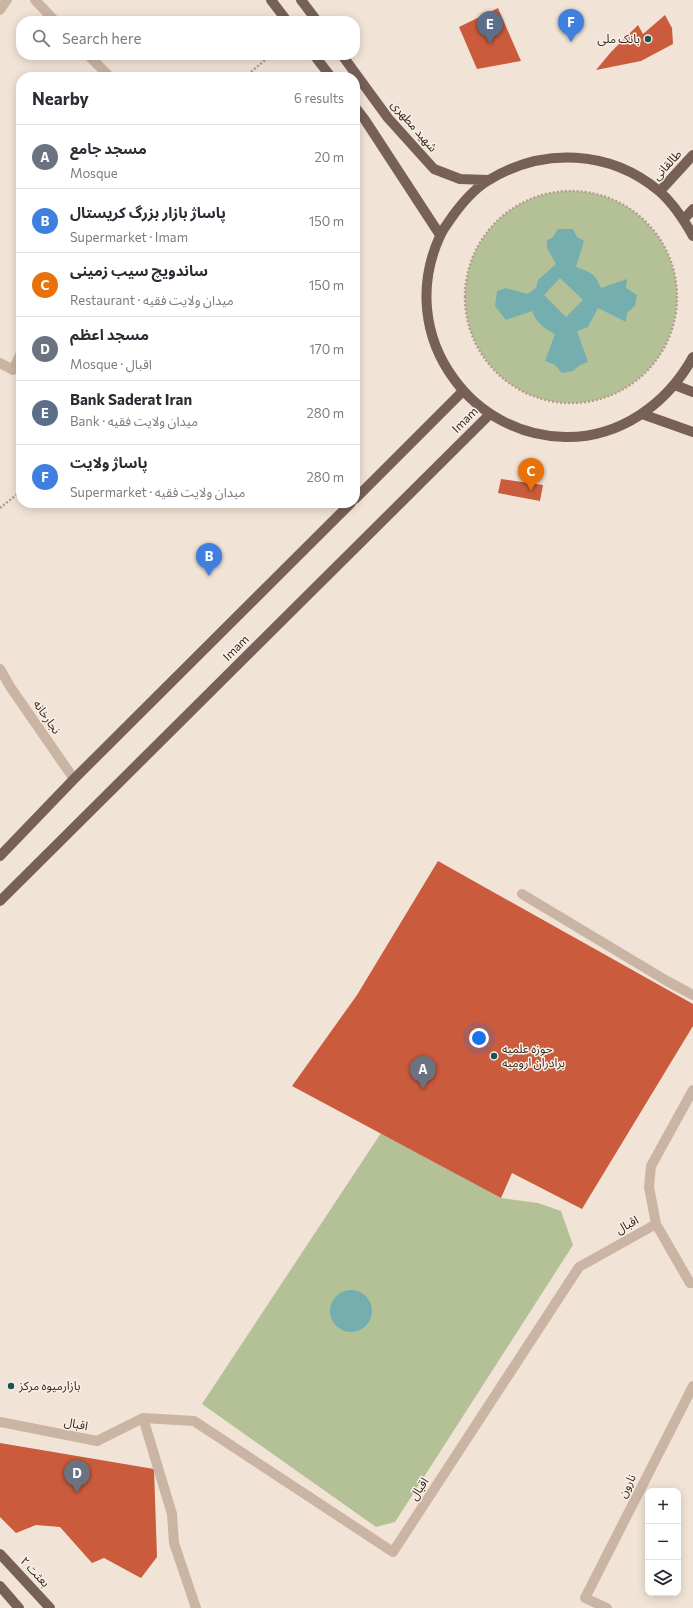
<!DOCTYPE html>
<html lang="en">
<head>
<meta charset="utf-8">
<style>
	:root { --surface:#fff; --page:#f7f7f7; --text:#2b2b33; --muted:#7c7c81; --line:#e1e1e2; --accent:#2563eb }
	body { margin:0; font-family:Commissioner,"Noto Sans Arabic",sans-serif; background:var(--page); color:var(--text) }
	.controls { position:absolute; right:12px; bottom:12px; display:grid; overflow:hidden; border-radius:8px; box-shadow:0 2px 10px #0003 }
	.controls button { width:36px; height:36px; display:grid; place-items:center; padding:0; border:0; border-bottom:1px solid var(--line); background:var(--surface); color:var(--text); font:20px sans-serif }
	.you { position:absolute; left:479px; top:1038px; width:14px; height:14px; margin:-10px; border:3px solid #fff; border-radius:50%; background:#1a73e8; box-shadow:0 0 0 6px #1a73e833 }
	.badge { display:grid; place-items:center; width:26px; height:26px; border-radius:50%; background:var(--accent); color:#fff; font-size:13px; font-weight:700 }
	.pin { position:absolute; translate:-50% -33px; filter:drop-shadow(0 1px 2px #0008) }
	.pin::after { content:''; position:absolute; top:21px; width:14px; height:12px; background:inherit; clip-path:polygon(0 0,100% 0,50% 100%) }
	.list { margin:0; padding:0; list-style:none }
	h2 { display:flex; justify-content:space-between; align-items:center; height:52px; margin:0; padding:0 16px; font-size:17px }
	h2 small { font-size:13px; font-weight:400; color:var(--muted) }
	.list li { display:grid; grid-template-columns:26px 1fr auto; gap:12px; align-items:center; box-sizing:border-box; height:64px; padding:0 16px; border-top:1px solid var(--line) }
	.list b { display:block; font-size:15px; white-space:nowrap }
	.list p { margin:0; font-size:13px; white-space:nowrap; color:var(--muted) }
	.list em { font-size:13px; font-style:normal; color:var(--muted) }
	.icon { flex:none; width:22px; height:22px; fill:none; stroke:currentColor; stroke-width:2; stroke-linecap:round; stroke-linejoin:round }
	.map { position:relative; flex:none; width:693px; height:1608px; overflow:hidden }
	.search { position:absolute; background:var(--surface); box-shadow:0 2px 10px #0003; left:16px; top:16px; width:344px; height:44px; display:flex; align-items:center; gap:10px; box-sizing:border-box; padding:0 14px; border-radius:16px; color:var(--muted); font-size:15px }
	.panel { position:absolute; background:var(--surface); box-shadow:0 2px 10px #0003; left:16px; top:72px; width:344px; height:436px; border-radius:16px }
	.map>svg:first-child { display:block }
</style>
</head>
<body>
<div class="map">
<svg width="693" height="1608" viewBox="0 0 693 1608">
	<rect width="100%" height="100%" fill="#f1e4d7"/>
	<path fill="#b4c197" d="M465 297a106 106 0 1 1 212 0a106 106 0 1 1-212 0Z
		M381,1133L501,1198L538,1203L561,1211L573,1245L395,1522L376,1527L202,1404Z"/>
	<path fill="#75aeaf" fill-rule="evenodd" d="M558,229H573L577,237L584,241L576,267C590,272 595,273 601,288L627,279L626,288L637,295L635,306L627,313L626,322L598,308L588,327L577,331L588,362L580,365L573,371L562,373L555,365L545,361L555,334C543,328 537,323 532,311L506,320L495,306L497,291L506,288L527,294L536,288L538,280L556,264L547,248V240L552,238ZM560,278L583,300L566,317L544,295Z
		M330 1311a21 21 0 1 1 42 0a21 21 0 1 1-42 0Z"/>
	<path fill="#ca5b3c" d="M498,8L521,61L477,69L459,27Z
		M665,15L672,28L673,44L641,61L596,70L611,52L638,25L643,34Z
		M501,479L543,485L540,501L498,493Z
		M438,861L693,1004V1026L582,1209L512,1173L501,1198L292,1086L357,995Z
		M0,1443L154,1469L157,1557L141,1578L104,1558L92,1563L60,1527L36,1525L16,1533L0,1517Z"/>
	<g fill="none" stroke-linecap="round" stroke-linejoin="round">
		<path stroke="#b59d8d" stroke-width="2.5" stroke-dasharray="2 2" stroke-linecap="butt" d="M245,77L271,55
			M465 297a106 106 0 1 1 212 0a106 106 0 1 1-212 0Z
			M0,508L21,491"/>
		<path stroke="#cab4a3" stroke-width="10" d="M35,0L55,21
			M0,10L7,0
			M88,55L110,77
			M0,363L13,370L21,353
			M0,669L11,688L74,779
			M522,894L667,981L693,995
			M693,1090L651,1166L649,1187L656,1224L690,1283H693
			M143,1418L172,1514L174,1543L196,1608
			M0,1422L97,1441L143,1418L194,1421L393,1552L579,1267L656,1224
			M607,1608L585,1598L693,1386"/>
		<path stroke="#776055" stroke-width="10" d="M271,0L287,21
			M301,0L317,21
			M314,55L331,77
			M342,55L388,118L434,169L460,179L488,180
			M355,107L365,120L440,235
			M660,191L693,155
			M684,219L693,209
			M693,236C684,220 673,203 659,191C610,150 543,147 489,180C475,188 462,203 452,217C448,223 443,229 440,236C418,284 423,337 454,379C480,415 521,436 565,437C620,438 667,404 693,357
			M675,385L693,392
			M642,414L693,432
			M355,499L463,391
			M0,856L74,779L351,503
			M0,901L490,414
			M0,1554L50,1608
			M0,1586L19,1608"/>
	</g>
	<g fill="#1a5456" stroke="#f9efe3" stroke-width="1.5">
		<circle cx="648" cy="39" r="4"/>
		<circle cx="494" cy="1056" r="4"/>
		<circle cx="11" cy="1386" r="4"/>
	</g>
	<g text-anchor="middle" stroke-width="3" stroke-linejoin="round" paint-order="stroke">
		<g font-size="12" fill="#342a25" stroke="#f9efe3" text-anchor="start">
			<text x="640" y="43" text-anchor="end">بانک ملی</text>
			<text x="502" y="1053">حوزه علمیه<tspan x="502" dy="14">برادران ارومیه</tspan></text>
			<text x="19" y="1390">بازارمیوه مرکز</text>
		</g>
		<g font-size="12" fill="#342a25" stroke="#f9efe3">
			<text transform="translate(414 126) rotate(49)" y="4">شهید مطهری</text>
			<text transform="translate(667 165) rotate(-47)" y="4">طالقانی</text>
			<text transform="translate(465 420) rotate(-45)" y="4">Imam</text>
			<text transform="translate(236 648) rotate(-45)" y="4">Imam</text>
			<text transform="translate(47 717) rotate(55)" y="4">نجارخانه</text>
			<text transform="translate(627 1225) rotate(-29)" y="4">اقبال</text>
			<text transform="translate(76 1424) rotate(11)" y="4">اقبال</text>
			<text transform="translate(627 1486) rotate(-63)" y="4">نارون</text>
			<text transform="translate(419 1489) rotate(-57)" y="4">اقبال</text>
			<text transform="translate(35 1572) rotate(47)" y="4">بعثت ۲</text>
		</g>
	</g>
</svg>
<div class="controls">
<button>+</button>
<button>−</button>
<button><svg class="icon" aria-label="layers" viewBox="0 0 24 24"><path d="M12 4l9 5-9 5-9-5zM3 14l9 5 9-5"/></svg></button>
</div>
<div class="you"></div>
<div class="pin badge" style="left:423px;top:1089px;background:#6b7280">A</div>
<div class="pin badge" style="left:209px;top:576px;background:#3f7fe0">B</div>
<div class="pin badge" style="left:531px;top:491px;background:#e8710a">C</div>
<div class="pin badge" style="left:77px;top:1493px;background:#6b7280">D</div>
<div class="pin badge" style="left:490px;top:44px;background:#5c6f8a">E</div>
<div class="pin badge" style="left:571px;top:42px;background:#3f7fe0">F</div>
<div class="search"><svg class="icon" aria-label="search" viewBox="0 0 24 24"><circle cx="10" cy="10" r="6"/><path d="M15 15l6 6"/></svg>Search here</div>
<section class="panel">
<h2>Nearby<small>6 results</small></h2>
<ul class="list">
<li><span class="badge" style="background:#6b7280">A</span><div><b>مسجد جامع</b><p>Mosque</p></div><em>20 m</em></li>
<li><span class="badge" style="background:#3f7fe0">B</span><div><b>پاساژ بازار بزرگ کریستال</b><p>Supermarket · Imam</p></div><em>150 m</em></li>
<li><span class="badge" style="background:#e8710a">C</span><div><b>ساندویچ سیب زمینی</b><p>Restaurant · میدان ولایت فقیه</p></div><em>150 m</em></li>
<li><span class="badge" style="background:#6b7280">D</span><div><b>مسجد اعظم</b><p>Mosque · اقبال</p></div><em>170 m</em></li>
<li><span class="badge" style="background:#5c6f8a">E</span><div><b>Bank Saderat Iran</b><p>Bank · میدان ولایت فقیه</p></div><em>280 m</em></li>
<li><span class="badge" style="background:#3f7fe0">F</span><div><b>پاساژ ولایت</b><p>Supermarket · میدان ولایت فقیه</p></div><em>280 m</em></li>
</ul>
</section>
</div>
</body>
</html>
